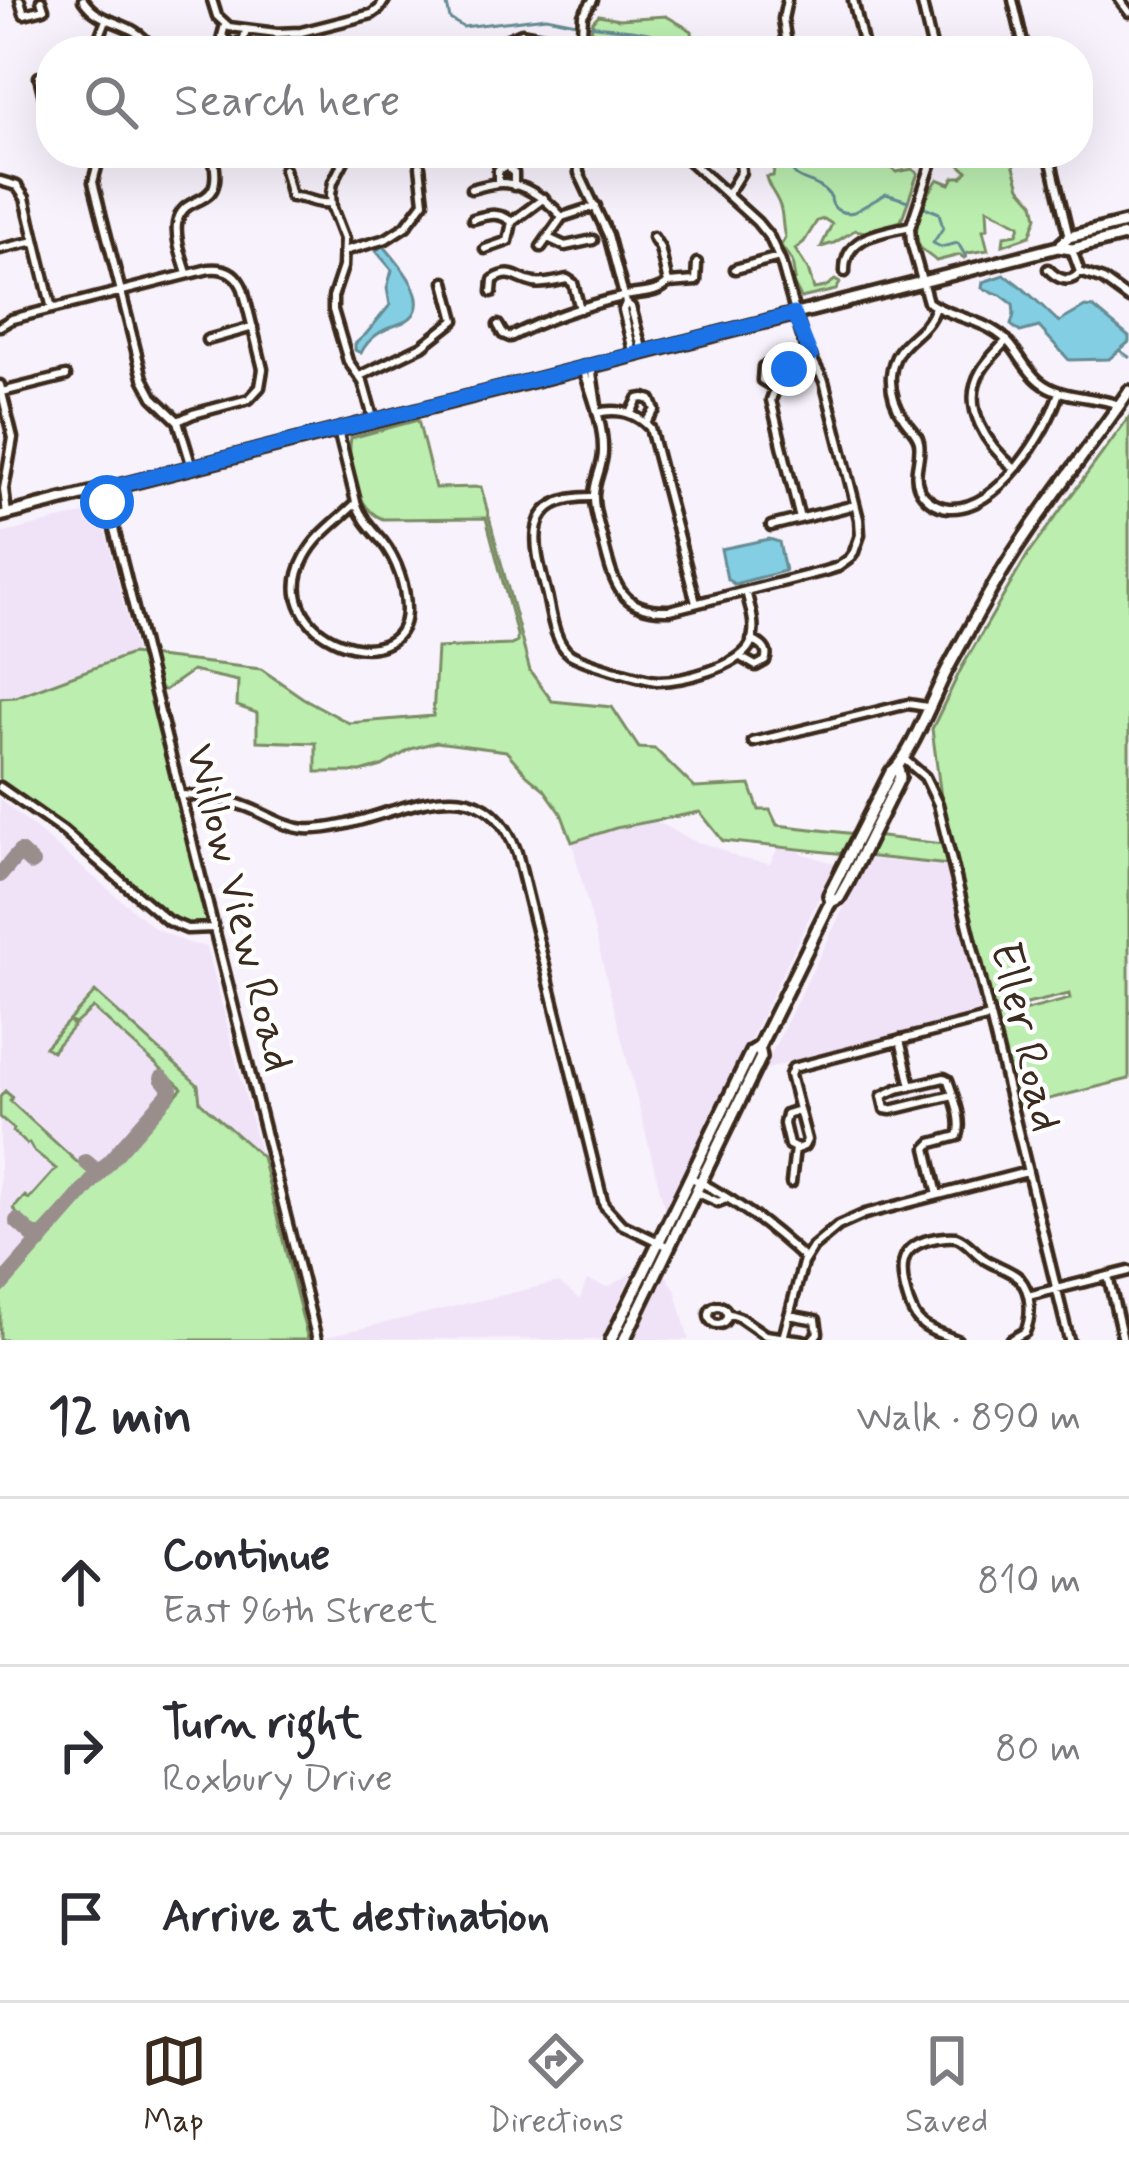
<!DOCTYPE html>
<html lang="en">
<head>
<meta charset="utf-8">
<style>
	:root { --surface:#fff; --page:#f7f7f7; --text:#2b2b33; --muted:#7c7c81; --line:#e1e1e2; --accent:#3b2a1e }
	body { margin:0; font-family:Mynerve,sans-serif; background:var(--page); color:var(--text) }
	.stop { position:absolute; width:36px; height:36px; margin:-27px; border:9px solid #1a73e8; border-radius:50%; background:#fff }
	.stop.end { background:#1a73e8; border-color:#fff; box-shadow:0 3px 12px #0008 }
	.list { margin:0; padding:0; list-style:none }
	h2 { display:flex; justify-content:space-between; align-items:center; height:156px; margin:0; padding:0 48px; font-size:51px }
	h2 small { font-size:39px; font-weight:400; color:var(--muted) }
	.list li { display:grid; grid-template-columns:78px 1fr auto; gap:36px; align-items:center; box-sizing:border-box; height:168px; padding:0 48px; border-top:3px solid var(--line) }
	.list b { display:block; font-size:45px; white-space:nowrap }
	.list p { margin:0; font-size:39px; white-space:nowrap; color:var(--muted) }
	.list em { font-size:39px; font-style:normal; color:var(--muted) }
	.icon { flex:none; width:66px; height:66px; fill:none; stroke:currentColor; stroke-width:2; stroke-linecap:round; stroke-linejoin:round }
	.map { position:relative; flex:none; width:1129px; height:1340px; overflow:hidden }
	.search { position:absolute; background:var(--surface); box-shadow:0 12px 48px #0002; left:36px; right:36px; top:36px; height:132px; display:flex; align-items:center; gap:30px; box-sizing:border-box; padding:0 42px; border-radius:48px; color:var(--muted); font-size:45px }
	.sheet { height:660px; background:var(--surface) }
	nav { display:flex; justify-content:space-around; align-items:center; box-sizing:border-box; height:168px; border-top:3px solid var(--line); background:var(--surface); font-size:33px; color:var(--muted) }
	nav a { display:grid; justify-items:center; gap:6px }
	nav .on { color:var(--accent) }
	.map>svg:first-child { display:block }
</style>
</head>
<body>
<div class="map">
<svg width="1129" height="1340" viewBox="0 0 1129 1340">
	<rect width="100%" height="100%" fill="#f8f2fc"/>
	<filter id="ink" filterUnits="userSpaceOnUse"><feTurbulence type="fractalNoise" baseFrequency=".00833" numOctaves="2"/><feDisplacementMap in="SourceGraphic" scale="24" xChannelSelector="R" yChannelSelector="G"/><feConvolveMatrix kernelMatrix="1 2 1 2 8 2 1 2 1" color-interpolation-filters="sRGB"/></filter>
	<g filter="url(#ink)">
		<path fill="#f0e3f8" d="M100,510L136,654H131L16,697L0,698V534Z
			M0,799L156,929L188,943L207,947L308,1340H0Z
			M653,820L694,841L716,847L738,858L770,864L779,845L835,864L669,1208L665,1210L572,842Z
			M868,859L949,867L981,1011L763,1070Z
			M663,1271L675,1289L689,1340H629Z
			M632,1273L601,1340L321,1338L558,1282L580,1299L587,1280L608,1287Z"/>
		<path fill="#bbeeaf" stroke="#7b8c66" stroke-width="3" d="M599,15L619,19L666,16L692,31L693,41L704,44L711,51H661L662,44L651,41L645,46L621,40L611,32L590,37L593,21Z
			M765,153C800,153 872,144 896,172L912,169L918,173L901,221L865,232L855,230L834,243L821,247L832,224L824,219L817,221L804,242L795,249L808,270L814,289L825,287L835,280L840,283L836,290L801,298L792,281L795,279L792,261L781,246L785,237C782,227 783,219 781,210C779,198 769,190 766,177L773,176L774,170L769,166L768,155Z
			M965,153L982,157L985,153H1010L1020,187L1034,203L1037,217L1030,236L1003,245L1004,236L1017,234L1020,225L987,208L988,228L983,230L988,250L968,253L964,258L960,255L936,261C931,256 924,253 920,247C909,228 927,195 938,179L950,184L954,177H962L967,171L960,165Z
			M1129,417V1079L1017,1107L996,1018L1070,999L1069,994L993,1012L958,866L723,841L700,812L616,828L572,842L561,813L544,789L527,775L506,751L436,742L411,749L382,766L361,772H316V743L257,741V713L237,706L238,681L192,671L165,690L151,689L208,924C194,931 184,926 171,918L75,834L0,780V698L16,697L131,654L261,669L303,698L349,723L433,716L437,648L511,645L517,642V635L486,518L383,519C357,510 346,462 351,438L418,420L435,488L481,487L530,671L552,701L612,707L639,748L655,749L695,788L750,785L759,810H770L777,825L952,845L941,797L932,729L961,669L1028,554Z
			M95,992L198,1085L200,1102L262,1157L308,1340H0V1295L182,1088L93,1008L75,1024L71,1022L73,1027L52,1051L45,1047Z
			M5,1091L12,1097L10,1101L89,1173L88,1178L40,1230C31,1230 17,1217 14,1208L25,1196L29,1199L56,1169L33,1150L29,1143L27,1144L13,1132L14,1129L0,1117V1097Z"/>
		<path fill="#83cee3" stroke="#668c94" stroke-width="3" d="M383,245C400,265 441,309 399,324C382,330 369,337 361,353L355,350V344L366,334L390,305L387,288L392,270L376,251Z
			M1004,275C1024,286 1042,307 1059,322L1085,307L1094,308L1129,337V342L1109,359L1069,360L1039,327L1020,332L1011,325L1014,314L1013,304L1001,295L982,288L983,282Z
			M769,539L779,542L785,571L734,584L727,579L721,549Z"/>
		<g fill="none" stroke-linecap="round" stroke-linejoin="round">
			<path stroke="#668c94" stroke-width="3" d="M446,0L450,19L463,27L546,17L576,23
				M589,25C622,30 660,28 687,51
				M789,153C789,190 813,173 831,197C831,209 842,215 854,212L886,194L908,201
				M922,206L939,213L943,228L933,243L941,247L958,243L966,257
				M1119,350L1129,357"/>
			<path stroke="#9a8e8d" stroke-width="16" d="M0,875L20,852L32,863
				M86,1162L99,1173
				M17,1221L40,1242
				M0,1286L168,1095L170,1088L162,1078"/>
			<defs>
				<path id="minor" d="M20,0L24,14L44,9L41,0
					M83,0C102,28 132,18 151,48
					M212,0L217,16L229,27L277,33L301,32L372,14L379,9L385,0
					M787,0L783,19L788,51
					M853,0L865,51
					M921,0L933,51
					M1013,0L1025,51
					M1120,0L1129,12
					M225,25L222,36L232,46L243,41L246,31
					M501,42L522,33L581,44
					M94,51L106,20
					M581,51L583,15L593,0
					M51,74L39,77L44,97L51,95
					M112,153L98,163L93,182L143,378L153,397L178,421L192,467
					M348,153L333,182L331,194L332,208L344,239L343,267L333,297V310L348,361L363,382L374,421
					M577,153L579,173L608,235L626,303L631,307L643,352
					M935,153L910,228L911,242L928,302C948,316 975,318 996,332C1016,344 1022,367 1039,381C1060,399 1093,395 1119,405
					M1049,153L1069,237
					M284,169L291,197C307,196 314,205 331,203
					M0,181L17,186L25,198L52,309
					M498,183V170L506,166L514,173V186
					M471,189C480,187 492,183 501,183C525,183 547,200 562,217
					M727,195L741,172L739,153
					M562,217L596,206
					M473,219C488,215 499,211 512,222
					M653,237L660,248L668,283
					M548,238L565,246L593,240
					M541,247L562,217
					M0,249L35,241
					M485,249L508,241L512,222L544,198
					M1072,250L1080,272
					M344,251L386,239L406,226L424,202L420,166
					M735,269L779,257
					M1048,269C1057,279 1070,285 1080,272L1103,280L1129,299
					M845,272C844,235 882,233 910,226
					M187,273C183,259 175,240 177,224C183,188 228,215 212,153
					M492,292L493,280C512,268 515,279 534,283C545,285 557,281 567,279L573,283L580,309
					M626,303L623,310L634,355
					M935,307C925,339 895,337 891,375C890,390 895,406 904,419C909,427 917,432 919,442C922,458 912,472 919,488C925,500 937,507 949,508C998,511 1047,432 1059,392
					M498,325L503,334L510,337C545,319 583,306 622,297C638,292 656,295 668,283L696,281L697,263
					M0,326L12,319L209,269C226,267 237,274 243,289L263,369L260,387L249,399L193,414L178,421
					M207,340L253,327
					M1007,340C998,350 987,360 981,371C960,407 988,446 1014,468
					M591,366L597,406
					M583,368C591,394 604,424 603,452C603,468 593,482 594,498C594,514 601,530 604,545C614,585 621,612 670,610L825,571L838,567L849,559L854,552L860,535L859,519L824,381L804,344L781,262L770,238L757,222L681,153
					M360,376L422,346L455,320L445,282
					M0,385L13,438L4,489L7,514
					M774,387L762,380L763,367L771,363L785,371
					M2,392L66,376
					M597,413C618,408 635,412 650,428L696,603
					M631,413L638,399L644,398L651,400L655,410L645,423
					M338,430L356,502
					M104,489L317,1340
					M593,497C519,496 534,546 547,595C551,613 554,642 570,654C583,662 643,680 658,681C682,681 738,667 750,645C758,628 750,608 746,591
					M356,503C362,519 371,528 382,541C397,560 406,586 406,610C405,685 261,638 305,557C316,535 339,520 356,503Z
					M800,519L771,400L780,376L811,356
					M771,526L855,505
					M742,658L756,666L765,661C770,650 761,644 751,640
					M753,742L908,704L927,707
					M904,759L925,777L938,804L1069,1340
					M0,787L63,831L168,921L187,929L213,928
					M180,795C202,796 223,798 244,806C265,813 283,827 305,829C379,833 479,745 517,853L604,1205L621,1224L669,1247
					M900,1040L911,1086
					M799,1110L786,1114L784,1124L789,1145L797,1149L804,1146L807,1140L790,1075L793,1068L990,1017
					M690,1177C733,1198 769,1225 805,1259
					M791,1183L795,1148
					M696,1192L718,1202L726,1199
					M938,1195L927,1148L932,1143L958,1136C964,1120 953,1096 948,1080L944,1078L897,1089L882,1096L885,1109L891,1110L953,1095
					M1108,1276L1123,1340
					M1028,1296L1129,1271
					M709 1315a9 9 0 1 1 18 0a9 9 0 1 1-18 0Z
					M727,1313L739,1317L765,1335L803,1340
					M789,1315L816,1320L818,1333L812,1340
					M783,1338L803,1263L813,1247L838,1226L865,1214L1027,1172
					M957,1340C926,1328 915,1328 906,1293C898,1262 902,1244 937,1238C944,1237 949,1236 956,1237C968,1241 975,1254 986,1260C996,1266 1010,1270 1019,1278C1032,1292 1032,1316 1025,1332L1011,1340"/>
				<path id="major" d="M1058,247L1069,237L1129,222
					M0,516L989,265L1058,247L1072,249L1129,235
					M831,902L829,895L891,772C909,761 935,692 948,668C970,628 991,587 1017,548C1052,494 1093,444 1129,391
					M611,1340L751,1052L759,1047L828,907L831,902L839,898L848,882L900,777L898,768
					M624,1340L761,1057L759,1047"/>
			</defs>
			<use href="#minor" stroke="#3b2a1e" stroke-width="15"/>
			<use href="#major" stroke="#3b2a1e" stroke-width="18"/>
			<use href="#minor" stroke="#fff" stroke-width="6"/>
			<use href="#major" stroke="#fff" stroke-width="9"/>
		</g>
	</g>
	<g fill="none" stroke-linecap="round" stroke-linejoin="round" filter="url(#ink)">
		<path stroke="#1a73e8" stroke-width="15" d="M107,502L104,489L794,314L811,356L789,369"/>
	</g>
	<g text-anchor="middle" stroke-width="9" stroke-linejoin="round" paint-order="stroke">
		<g font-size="45" fill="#3b2a1e" stroke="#fff">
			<text transform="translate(242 907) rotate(76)" y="16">Willow View Road</text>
			<text transform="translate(1028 1036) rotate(77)" y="16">Eller Road</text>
		</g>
	</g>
</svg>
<div class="stop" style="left:107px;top:502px"></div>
<div class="stop end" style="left:789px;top:369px"></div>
<div class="search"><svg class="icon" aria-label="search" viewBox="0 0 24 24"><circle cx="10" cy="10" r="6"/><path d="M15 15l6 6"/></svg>Search here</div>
</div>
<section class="sheet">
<h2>12 min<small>Walk · 890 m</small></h2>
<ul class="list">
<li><svg class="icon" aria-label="ahead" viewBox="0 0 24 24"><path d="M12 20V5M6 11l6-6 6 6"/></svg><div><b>Continue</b><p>East 96th Street</p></div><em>810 m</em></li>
<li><svg class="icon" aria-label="right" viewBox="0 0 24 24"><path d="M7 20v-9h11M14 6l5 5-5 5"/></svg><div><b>Turn right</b><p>Roxbury Drive</p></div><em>80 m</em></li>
<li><svg class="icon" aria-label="arrive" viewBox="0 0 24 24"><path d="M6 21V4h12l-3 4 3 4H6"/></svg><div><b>Arrive at destination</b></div></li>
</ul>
</section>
<nav>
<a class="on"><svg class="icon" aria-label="map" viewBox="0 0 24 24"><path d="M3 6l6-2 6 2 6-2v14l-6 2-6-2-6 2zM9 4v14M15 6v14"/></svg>Map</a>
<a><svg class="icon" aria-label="directions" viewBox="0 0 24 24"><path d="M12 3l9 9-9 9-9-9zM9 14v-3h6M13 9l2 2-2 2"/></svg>Directions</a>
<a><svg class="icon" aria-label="saved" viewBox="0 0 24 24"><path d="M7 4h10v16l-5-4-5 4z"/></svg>Saved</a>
</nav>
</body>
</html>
